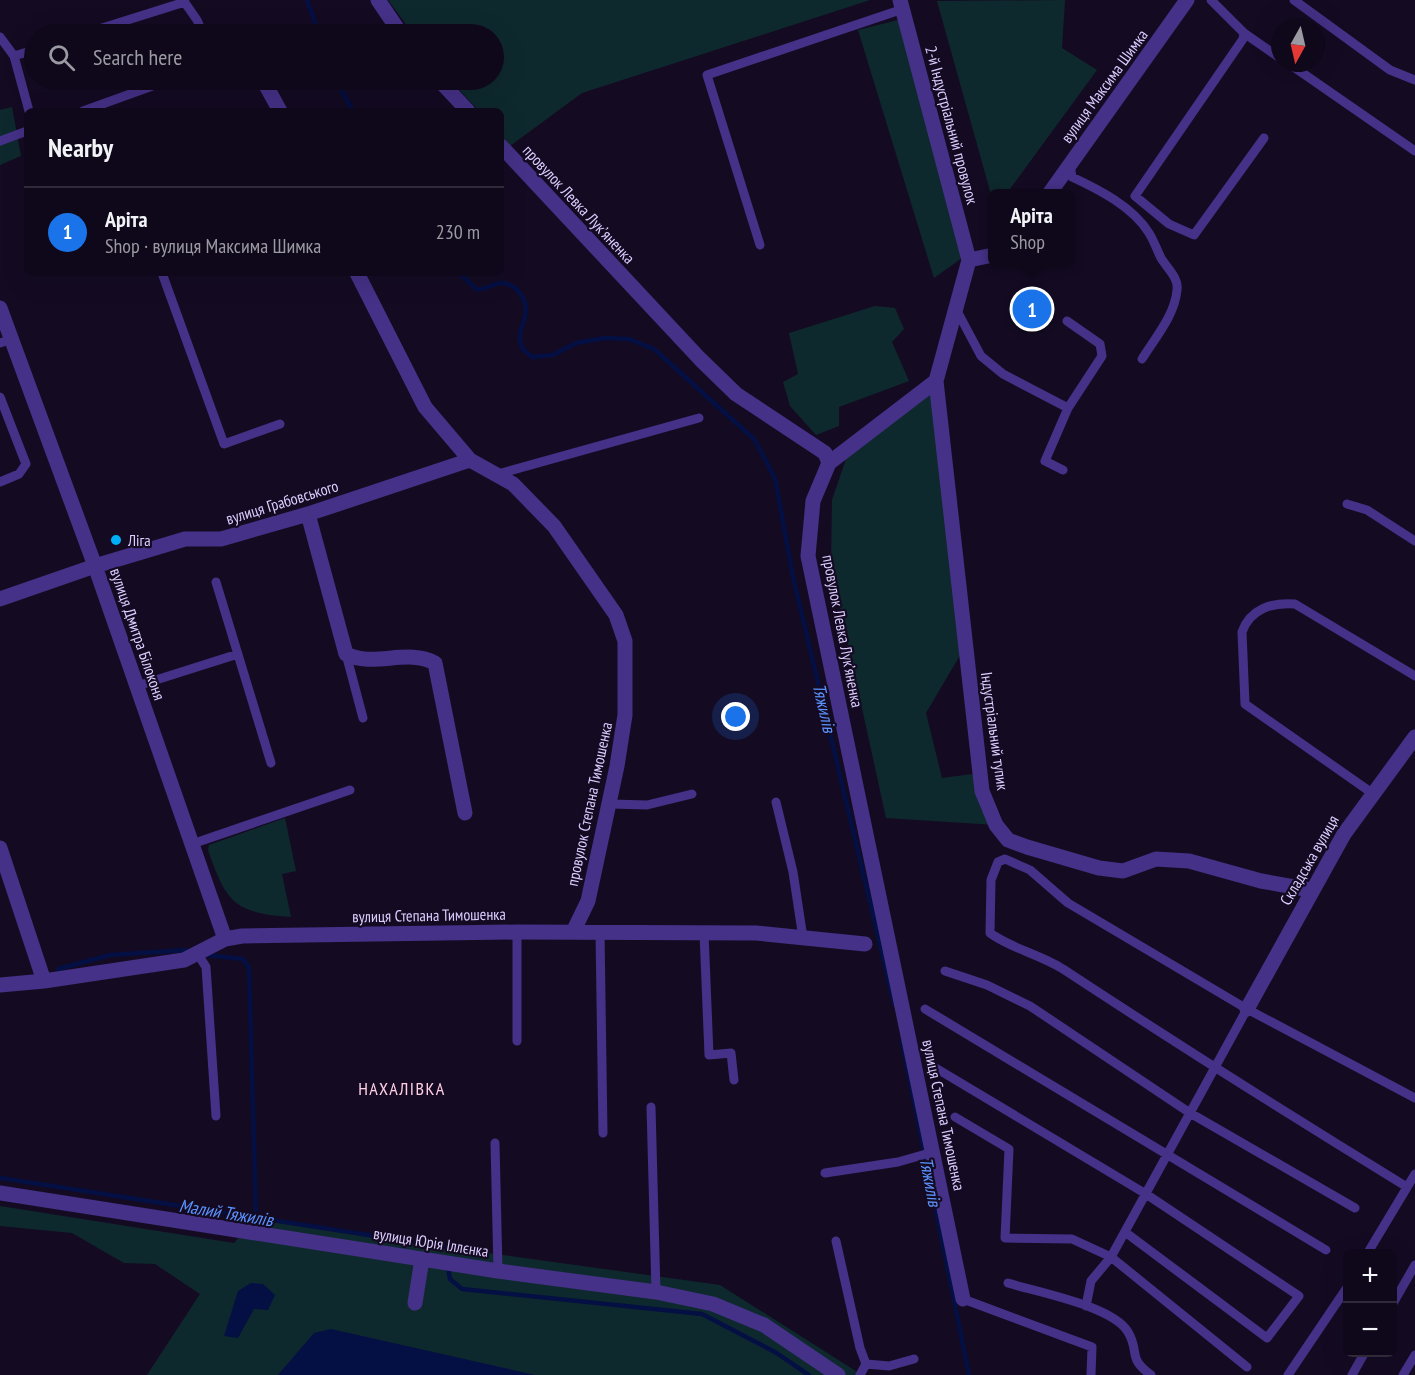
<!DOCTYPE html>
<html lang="en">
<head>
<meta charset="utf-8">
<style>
	:root { --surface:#0f081a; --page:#1d1627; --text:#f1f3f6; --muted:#9b9aa2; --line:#2f2939; --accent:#1a73e8 }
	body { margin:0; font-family:"PT Sans Narrow",sans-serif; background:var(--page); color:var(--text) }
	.controls { position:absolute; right:18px; bottom:18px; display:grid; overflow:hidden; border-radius:9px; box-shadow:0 6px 24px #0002 }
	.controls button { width:54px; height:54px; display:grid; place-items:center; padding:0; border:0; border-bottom:2px solid var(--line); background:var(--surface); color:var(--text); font:30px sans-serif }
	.compass { position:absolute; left:1271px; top:18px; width:54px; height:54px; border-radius:50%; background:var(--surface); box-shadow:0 6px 24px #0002; rotate:188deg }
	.you { position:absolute; left:736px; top:717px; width:21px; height:21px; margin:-15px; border:4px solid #fff; border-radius:50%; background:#1a73e8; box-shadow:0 0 0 9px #1a73e833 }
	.badge { display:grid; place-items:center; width:39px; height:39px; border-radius:50%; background:var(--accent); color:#fff; font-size:20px; font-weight:700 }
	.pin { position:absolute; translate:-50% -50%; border:3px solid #fff; box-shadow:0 2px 6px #0006 }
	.popup { position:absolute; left:988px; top:189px; width:87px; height:78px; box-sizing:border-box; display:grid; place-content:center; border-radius:9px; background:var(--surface); filter:drop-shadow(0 2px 4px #0005); font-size:20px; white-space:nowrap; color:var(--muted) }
	.popup b { font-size:22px; color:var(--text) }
	.popup::after { content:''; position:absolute; left:50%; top:100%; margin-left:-12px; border:12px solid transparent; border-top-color:var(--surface) }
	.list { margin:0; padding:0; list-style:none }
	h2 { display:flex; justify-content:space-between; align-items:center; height:78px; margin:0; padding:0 24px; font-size:26px }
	h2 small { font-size:20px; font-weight:400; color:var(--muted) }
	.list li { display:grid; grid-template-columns:39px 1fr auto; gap:18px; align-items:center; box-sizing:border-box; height:90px; padding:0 24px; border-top:2px solid var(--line) }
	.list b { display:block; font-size:22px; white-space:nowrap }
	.list p { margin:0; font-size:20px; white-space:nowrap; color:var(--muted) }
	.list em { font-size:20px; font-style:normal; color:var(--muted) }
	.icon { flex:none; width:33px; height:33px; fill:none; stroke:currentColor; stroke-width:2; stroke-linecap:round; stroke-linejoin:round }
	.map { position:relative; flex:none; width:1415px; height:1375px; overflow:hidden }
	.search { position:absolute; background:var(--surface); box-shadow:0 6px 24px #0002; left:24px; top:24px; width:480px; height:66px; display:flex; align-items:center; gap:15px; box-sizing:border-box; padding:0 21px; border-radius:33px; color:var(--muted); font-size:22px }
	.panel { position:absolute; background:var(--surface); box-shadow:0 6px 24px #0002; left:24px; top:108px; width:480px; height:168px; border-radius:9px }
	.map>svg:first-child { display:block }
</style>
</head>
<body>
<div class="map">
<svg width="1415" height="1375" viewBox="0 0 1415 1375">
	<rect width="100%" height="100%" fill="#140b23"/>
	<path fill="#0e292e" d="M388,0H870L582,93L510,146L501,135V111H479L450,80H494V34H413Z
		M1065,0L1062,48L1097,70L1007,193L993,194L992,198L937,1Z
		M898,20L962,258L934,278L858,30Z
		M12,107L21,156L0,165V110Z
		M875,306L895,308L904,329L892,342L909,381L839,407V426L816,435L790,406L783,382L798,374L789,333Z
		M936,381L966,645L926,713L942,778L980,773L996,825L886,818L831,566L832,500L850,447Z
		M285,818L296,871L282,874L291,917C234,913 226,902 208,850L209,845Z
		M0,1206L234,1243L256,1217L452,1248L720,1285L862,1375H147L200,1294L155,1264L124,1263L72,1233L0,1226Z"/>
	<path fill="#040f43" d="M251,1283L263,1284L275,1295L268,1310L254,1309L238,1338L224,1336L238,1291Z
		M331,1329L535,1375H278L314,1333Z"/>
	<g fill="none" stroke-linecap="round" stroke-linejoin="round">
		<path stroke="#040f43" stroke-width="4.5" d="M307,0L319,34
			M336,80L353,111
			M459,273L476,289C487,291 493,282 503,283C510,284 515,287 519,292C537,314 513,328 522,347C524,351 529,354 532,357L553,355L576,343L605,338L629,339L654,349L754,439L775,478L793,577L894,1004
			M206,955L243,959L249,968L256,1217
			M58,969L110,955L186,950
			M902,1042L969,1375
			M0,1178L452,1248
			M448,1268L450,1279L462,1289L702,1314L775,1352L809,1375"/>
		<path stroke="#453187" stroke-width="9" d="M183,0L197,20L203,34
			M1211,0L1244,33L1243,39L1135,196L1169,224L1194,235L1264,138
			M1294,0L1390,70L1415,80
			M1244,33L1280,58
			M83,34L185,2
			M0,37L14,56L29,111
			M14,56L34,50
			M1288,63L1415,151
			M83,111L169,80
			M0,141L27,131
			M1070,165L1072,177C1100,190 1133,207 1149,233C1154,241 1157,250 1161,258C1167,268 1179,278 1177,290C1175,315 1155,338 1142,359
			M760,245L707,75L903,9
			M162,273L224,444L280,424
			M956,309L981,356L1003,374L1068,408L1045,461L1063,470
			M1067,321L1100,344L1102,356L1068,408
			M0,343L12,339
			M0,397L26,464L19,474L0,482
			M498,474L699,418
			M1347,504L1367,510L1415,541
			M216,582L271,763
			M346,654L363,718
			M137,686L238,654
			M1372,793L1245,704L1242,632C1250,609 1272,602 1295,604L1415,676
			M776,802L793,872L803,938
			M610,804L647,805L692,794
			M192,844L350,790
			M517,932V1041
			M600,932L603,1133
			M704,933L709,1055L731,1053L734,1080
			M197,953L206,967L216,1116
			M945,971L987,985L1030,1006L1190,1113L1355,1208
			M925,1009L1326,1250
			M934,1067L1146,1194L1299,1296L1267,1338L1125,1232
			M651,1107L656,1292
			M955,1117L1009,1149L1005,1238L1072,1239L1111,1257L1247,1367
			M495,1143L498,1271
			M825,1173L898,1162L933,1152
			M1407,1187C1291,1116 1177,1044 1063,969C1039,954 1012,949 990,933L991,880L998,862L1005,859L1030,870L1068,903L1247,1009L1415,1098
			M836,1241L860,1348L866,1364L860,1375
			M1367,1254L1415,1174
			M1008,1283C1037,1292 1113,1306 1128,1332C1140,1352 1127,1358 1151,1375
			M963,1299L1092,1347L1091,1375
			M1392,1305L1415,1265
			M1086,1306L1091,1281L1111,1257L1247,1009
			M866,1364L889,1366L914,1359
			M1288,1375L1348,1286
			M1352,1375L1365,1352
			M1403,1375L1415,1355"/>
		<path stroke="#453187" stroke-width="15" d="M378,0L401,34
			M900,0L969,260
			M263,80L280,111
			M439,80L468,111
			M501,146L700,359L736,394L825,453L829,463L813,501L808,556L963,1299
			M1049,194L1187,0
			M357,273L425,407L470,460L513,484L554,526L616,615L625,641V715L617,766L588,901L573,932
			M0,308L95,566L225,939
			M936,381L982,791L996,825L1008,840L1027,847L1099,868L1123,871L1156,859L1189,861L1261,881L1311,890
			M829,463L936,381L969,260L993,255
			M308,514L346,654C374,668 407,648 435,663L465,813
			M0,599L95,566L185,539H221L308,514L470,460
			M0,848L44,981
			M0,985L44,981L184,960L225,939L242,936L517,932L756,933L865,944
			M1247,1009L1344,834L1415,737
			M0,1193L498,1271L656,1292L713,1304L764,1325L838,1375
			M415,1303L422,1259"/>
	</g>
	<circle fill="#00aff8" stroke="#140b23" stroke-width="2" cx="116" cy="540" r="6"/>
	<g text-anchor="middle" stroke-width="4.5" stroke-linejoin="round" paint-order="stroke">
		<g font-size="16" fill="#ddcdff" stroke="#140b23">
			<text transform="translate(1104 86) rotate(-54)" y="6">вулиця Максима Шимка</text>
			<text transform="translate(952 125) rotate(75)" y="6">2-й Індустріальний провулок</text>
			<text transform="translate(579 204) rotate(47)" y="6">провулок Левка Лукʼяненка</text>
			<text transform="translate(282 502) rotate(-17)" y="6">вулиця Грабовського</text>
			<text transform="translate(843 631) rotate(79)" y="6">провулок Левка Лукʼяненка</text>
			<text transform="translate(138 634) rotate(71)" y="6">вулиця Дмитра Білоконя</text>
			<text transform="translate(995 731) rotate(82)" y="6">Індустріальний тупик</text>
			<text transform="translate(589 804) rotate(-78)" y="6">провулок Степана Тимошенка</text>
			<text transform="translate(1309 860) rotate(-60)" y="6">Складська вулиця</text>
			<text transform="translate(429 915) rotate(-1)" y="6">вулиця Степана Тимошенка</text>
			<text transform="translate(944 1115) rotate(78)" y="6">вулиця Степана Тимошенка</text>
			<text transform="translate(431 1242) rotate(9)" y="6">вулиця Юрія Іллєнка</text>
		</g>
		<g font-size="16" fill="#ddcdff" stroke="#140b23" text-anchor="start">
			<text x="128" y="546">Ліга</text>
		</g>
		<g font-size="18" font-style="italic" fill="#5b93ff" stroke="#140b23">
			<text transform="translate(824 708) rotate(77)" y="6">Тяжилів</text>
			<text transform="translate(930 1182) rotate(79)" y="6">Тяжилів</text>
			<text transform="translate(226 1213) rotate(9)" y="6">Малий Тяжилів</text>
		</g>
		<g font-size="18" letter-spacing="1.5" fill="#ffcfe4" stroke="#140b23">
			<text x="402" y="1095">НАХАЛІВКА</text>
		</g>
	</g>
</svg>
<div class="controls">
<button>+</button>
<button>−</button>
</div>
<svg class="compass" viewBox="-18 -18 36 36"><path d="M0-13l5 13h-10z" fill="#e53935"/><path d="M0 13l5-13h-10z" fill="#9b9aa2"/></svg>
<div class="you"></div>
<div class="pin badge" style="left:1032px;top:309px">1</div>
<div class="popup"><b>Аріта</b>Shop</div>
<div class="search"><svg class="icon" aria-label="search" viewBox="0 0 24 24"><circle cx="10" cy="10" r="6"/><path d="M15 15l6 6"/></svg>Search here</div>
<section class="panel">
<h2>Nearby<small></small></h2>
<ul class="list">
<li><span class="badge">1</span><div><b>Аріта</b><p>Shop · вулиця Максима Шимка</p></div><em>230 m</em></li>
</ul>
</section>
</div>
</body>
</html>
